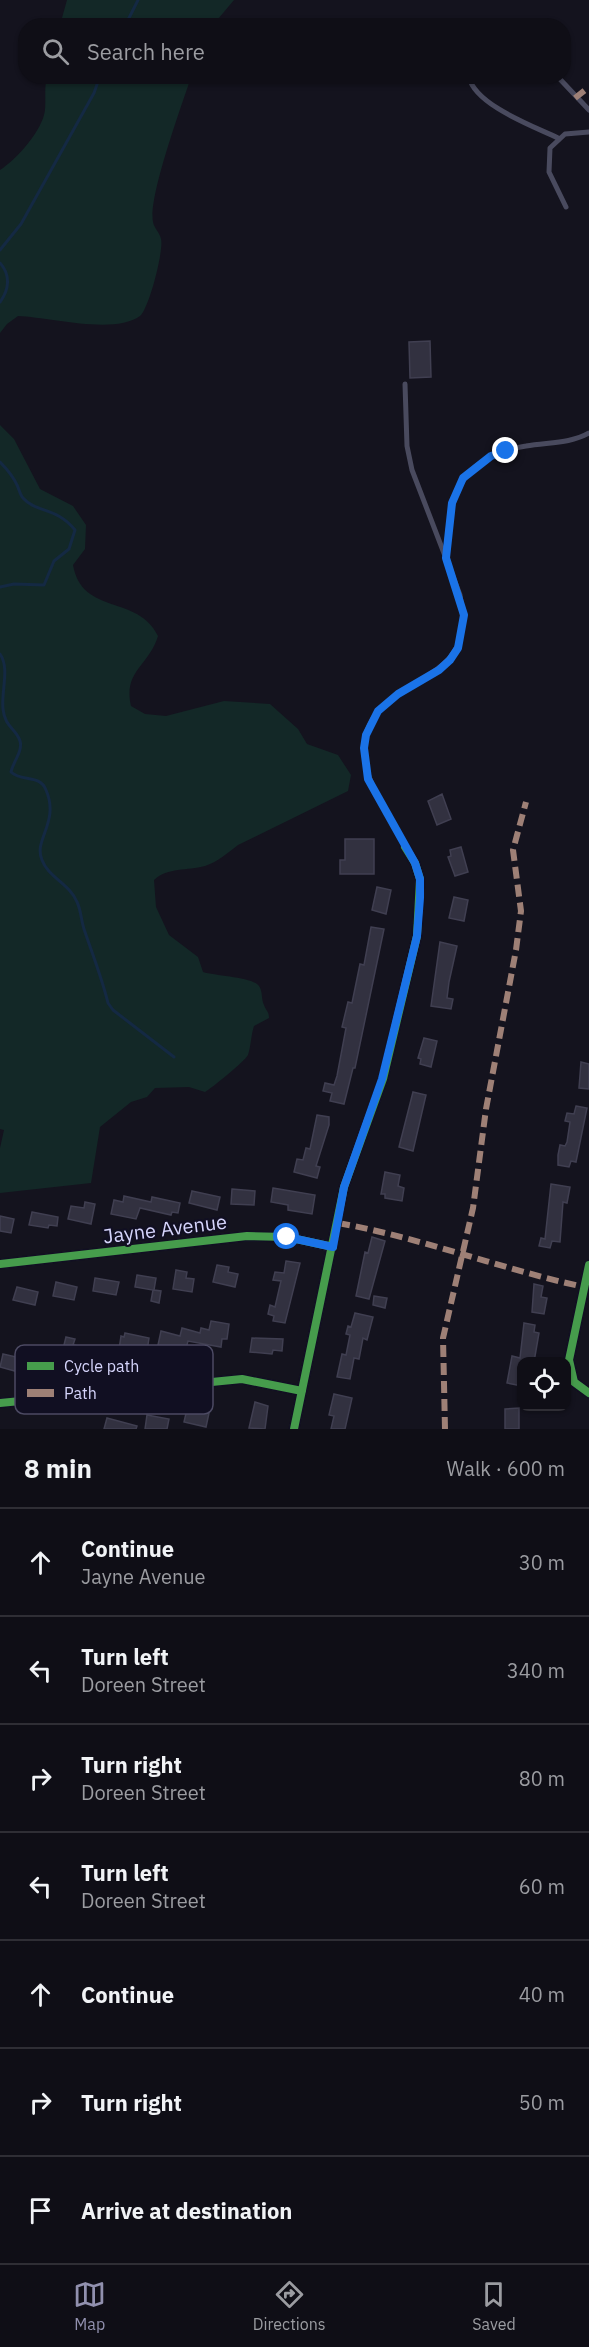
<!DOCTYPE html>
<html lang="en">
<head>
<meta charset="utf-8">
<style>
	:root { --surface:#0f0e16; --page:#1d1c23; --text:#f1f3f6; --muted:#9b9ca1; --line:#2f2e35; --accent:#9190ae }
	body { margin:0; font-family:"IBM Plex Sans",sans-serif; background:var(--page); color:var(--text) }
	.controls { position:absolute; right:18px; bottom:18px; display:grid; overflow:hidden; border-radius:12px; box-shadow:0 2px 4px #0004 }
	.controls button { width:54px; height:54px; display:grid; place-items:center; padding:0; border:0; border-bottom:2px solid var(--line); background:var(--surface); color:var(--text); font:30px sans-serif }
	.stop { position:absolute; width:18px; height:18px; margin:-14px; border:4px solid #1a73e8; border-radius:50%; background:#fff }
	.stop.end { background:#1a73e8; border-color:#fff; box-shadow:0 2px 6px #0008 }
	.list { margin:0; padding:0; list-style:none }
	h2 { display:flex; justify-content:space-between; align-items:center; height:78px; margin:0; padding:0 24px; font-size:26px }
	h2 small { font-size:20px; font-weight:400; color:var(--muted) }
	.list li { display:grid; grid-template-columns:39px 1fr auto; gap:18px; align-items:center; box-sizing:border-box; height:108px; padding:0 24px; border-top:2px solid var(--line) }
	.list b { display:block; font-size:22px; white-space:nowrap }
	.list p { margin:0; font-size:20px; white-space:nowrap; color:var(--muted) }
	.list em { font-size:20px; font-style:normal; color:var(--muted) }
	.icon { flex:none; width:33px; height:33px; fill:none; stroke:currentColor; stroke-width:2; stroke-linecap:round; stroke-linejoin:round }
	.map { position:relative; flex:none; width:589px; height:1429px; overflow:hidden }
	.search { position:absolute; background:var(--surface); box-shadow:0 2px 4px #0004; left:18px; right:18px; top:18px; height:66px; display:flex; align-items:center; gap:15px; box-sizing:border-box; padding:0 21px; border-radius:24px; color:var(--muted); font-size:22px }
	.sheet { height:834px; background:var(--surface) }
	nav { display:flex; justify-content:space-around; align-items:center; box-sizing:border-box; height:84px; border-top:2px solid var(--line); background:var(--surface); font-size:16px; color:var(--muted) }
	nav a { display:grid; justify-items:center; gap:3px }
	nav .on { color:var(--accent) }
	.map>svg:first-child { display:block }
</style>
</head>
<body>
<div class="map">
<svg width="589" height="1429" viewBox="0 0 589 1429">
	<rect width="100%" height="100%" fill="#14131e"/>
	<path fill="#132827" d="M67,0H234L213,25H60Z
		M47,77H191C182,105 148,197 153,222C154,228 160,233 161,239C164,250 149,309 140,316C114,335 49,317 18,316L7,324L0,333V170C16,160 43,130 45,110C46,98 44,88 47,77Z
		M0,425L14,439L40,489L73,506L86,525L85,549L73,565C82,616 138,594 158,636C149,666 123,671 131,706L145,714L166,716L224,701L270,704L298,729L307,744L338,755L351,775L348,791L238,845C228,853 217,862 205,866C187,871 168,867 154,880L156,907L169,935L198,957L203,972C216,976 253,977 259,986C263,992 261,999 264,1005C266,1011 269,1011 269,1018L254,1026C251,1035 251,1046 248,1055C245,1061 212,1088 205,1092L189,1087L155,1088L147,1097L131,1102L100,1127L91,1183L0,1193V1148L4,1130L0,1129Z"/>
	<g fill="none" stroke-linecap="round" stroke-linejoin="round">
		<path stroke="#142943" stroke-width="3" d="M125,26L138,0
			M0,250L21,224L94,93L100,76
			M0,263C11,275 9,290 0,302
			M0,462C7,469 13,476 17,485C19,489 20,495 23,498C36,513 57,507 75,530L69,549L54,561L44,585L14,584L0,587
			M0,654C10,668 1,691 3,709C5,728 16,728 20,741C23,751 13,762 11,772C21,782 40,774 46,790C60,822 33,840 42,860C48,877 70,884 77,902C81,910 81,920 84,929C92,953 102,978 108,1003L113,1010L174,1057"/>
	</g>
	<path fill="#323140" stroke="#403f51" stroke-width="1.5" d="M430,341L431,377L410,378L409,342Z
		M442,794L451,819L437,825L428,801Z
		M345,839H374V874H340V860H345Z
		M461,847L468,872L455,876L448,857L451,856L450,850Z
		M377,887L391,890L386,914L372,910Z
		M454,897L468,900L464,921L449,918Z
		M371,927L384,929L355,1068H353L344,1104L330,1101L332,1093L323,1091L325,1083L334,1085L337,1076L346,1028L342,1027L348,1002L352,1003L360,964L364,965Z
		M440,942L457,946L449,982L447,998L453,999L451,1009L431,1006Z
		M424,1038L437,1041L431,1067L420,1064L421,1059L418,1058Z
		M581,1062L589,1064V1089L579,1088Z
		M413,1092L426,1095L413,1151L399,1147Z
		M576,1106L587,1108L576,1162L571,1161L569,1167L558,1165V1155L560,1145L565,1146L567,1142L570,1122L565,1121L567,1113L574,1114Z
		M317,1115L329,1117V1125L316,1166L320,1167L317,1178L294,1172L297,1159L303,1160L306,1148L310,1149Z
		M385,1172L400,1175L398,1186L404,1188L402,1201L385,1198V1194H381Z
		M551,1184L570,1187L567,1203L563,1202L560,1242L552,1241L550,1248L539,1246L541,1238L545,1239Z
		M273,1188L315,1195L312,1214L288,1210V1205L271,1202Z
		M232,1189L255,1191L254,1205L231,1204Z
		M192,1191L220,1197L217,1210L189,1203Z
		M124,1196L151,1202L152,1197L180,1203L178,1213L172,1212L171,1215L140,1208L136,1219L111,1214L114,1200L123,1202Z
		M85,1202L95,1204L91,1224L68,1219L71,1206L84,1208Z
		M32,1212L58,1217L57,1226L49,1225L48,1228L29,1225Z
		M0,1216L14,1219L11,1233L0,1231Z
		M372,1237L385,1241L369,1299L356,1296L365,1252L368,1253Z
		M286,1261L300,1263L285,1323L273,1321L274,1316L268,1314L270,1305L275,1307L281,1281L273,1280L275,1272L284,1273Z
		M217,1265L229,1267L228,1272L238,1274L235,1287L213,1282Z
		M176,1270L187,1272L186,1278L194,1279L192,1292L173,1289Z
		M137,1275L156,1278L154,1290L161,1291L159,1303L151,1301L153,1290L135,1287Z
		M95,1278L119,1282L116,1295L93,1291Z
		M56,1282L77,1287L74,1300L53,1296Z
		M534,1284L543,1286L541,1297L547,1298L544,1314L532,1312Z
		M17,1287L38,1292L35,1305L13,1300Z
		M374,1296L387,1298L385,1308L373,1305Z
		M355,1313L373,1317L367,1340L363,1338L359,1359L354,1358L350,1379L337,1377L342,1354L346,1355L350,1335L346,1334L348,1326L351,1327Z
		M211,1321L229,1324L227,1339H222L221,1347L188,1341L185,1352L158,1345L161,1331L180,1336L182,1328L200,1333L201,1328L209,1330Z
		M524,1323L535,1325L534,1332L539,1333L534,1362H522V1386L507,1383L512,1356L520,1358Z
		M125,1333L149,1338L147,1351L140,1350L139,1354L119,1350L121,1336L124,1337Z
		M66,1337L75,1339L73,1345L104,1351L101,1364L67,1357L64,1368L41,1362L44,1349L62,1353Z
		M252,1338L283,1339L282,1351L273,1350L272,1354L250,1352Z
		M3,1354L25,1359L22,1373L0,1367Z
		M334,1394L352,1398L345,1429H331L334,1416L329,1415Z
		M255,1402L268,1406L265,1429L249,1428Z
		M519,1408V1429H505V1409Z
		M187,1409L209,1413L206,1427L184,1422Z
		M147,1415L169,1419L167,1429H145Z
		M107,1418L137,1426L136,1429H104Z"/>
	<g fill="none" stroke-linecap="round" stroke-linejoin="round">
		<path stroke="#494a5e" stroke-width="5" d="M512,23L514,26
			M557,76L589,110
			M469,77C475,105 533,126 558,138
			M566,207L549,172L550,148L565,134L589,132
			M405,384L407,446L412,470L460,595C474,665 432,668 386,703C336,749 383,801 405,847
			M446,557C449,497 458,457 526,446C547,442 570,444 589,433"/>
		<path stroke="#494a5e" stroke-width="10" d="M0,1264L247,1236L287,1237L333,1247
			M589,1265L569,1360L574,1382L589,1393
			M0,1403L242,1379L302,1391
			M294,1429L344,1187L383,1079L417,936L420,879L415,863L405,847"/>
		<path stroke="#9e8076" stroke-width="6" stroke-dasharray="12 6" stroke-linecap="butt" d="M575,98L589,87
			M338,1223C422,1238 501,1269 584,1287
			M445,1429L443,1338L473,1208L486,1109L516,950L521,911L513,850L526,802"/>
		<defs>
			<path id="cycleway" d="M0,1264L247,1236L287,1237L333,1247
				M589,1265L569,1360L574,1382L589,1393
				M0,1403L242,1379L302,1391
				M294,1429L344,1187L383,1079L417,936L420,879L415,863L405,847"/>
		</defs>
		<use href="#cycleway" stroke="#110f22" stroke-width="11"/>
		<use href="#cycleway" stroke="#469c4c" stroke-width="8"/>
	</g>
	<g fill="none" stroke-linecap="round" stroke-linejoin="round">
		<path stroke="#1a73e8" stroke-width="8" d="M287,1237L333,1247L344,1187L382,1079L417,936L420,898V879L415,863L368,779L364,748L366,735L378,711L398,694L439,670L450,660L458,648L464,615L446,558L452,503L463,478L491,456L506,451"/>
	</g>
	<g text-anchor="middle" stroke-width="4.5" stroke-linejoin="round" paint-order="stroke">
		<g font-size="20" fill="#d5d4fb" stroke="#110f22">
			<text transform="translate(165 1229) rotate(-7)" y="7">Jayne Avenue</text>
		</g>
	</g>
	<rect x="15" y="1345" width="198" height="69" rx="9" fill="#110f22" stroke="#4c4a63" stroke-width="1.5"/>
	<rect x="27" y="1362" width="27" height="8" fill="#469c4c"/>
	<rect x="27" y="1389" width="27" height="8" fill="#9e8076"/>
	<g font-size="16" fill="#d5d4fb">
		<text x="64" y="1372">Cycle path</text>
		<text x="64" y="1399">Path</text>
	</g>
</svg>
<div class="controls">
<button><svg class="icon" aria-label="locate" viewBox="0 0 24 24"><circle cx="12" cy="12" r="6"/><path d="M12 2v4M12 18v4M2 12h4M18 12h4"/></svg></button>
</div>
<div class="stop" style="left:287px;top:1237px"></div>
<div class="stop end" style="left:506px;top:451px"></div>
<div class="search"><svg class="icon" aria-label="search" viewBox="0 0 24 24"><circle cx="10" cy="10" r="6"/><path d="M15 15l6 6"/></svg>Search here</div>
</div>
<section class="sheet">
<h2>8 min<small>Walk · 600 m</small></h2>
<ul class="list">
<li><svg class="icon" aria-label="ahead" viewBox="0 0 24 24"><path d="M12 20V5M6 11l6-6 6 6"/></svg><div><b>Continue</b><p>Jayne Avenue</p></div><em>30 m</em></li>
<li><svg class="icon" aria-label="left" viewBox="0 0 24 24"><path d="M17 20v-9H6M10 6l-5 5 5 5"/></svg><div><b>Turn left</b><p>Doreen Street</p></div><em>340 m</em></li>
<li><svg class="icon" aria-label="right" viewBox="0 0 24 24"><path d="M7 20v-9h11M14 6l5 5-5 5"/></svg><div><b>Turn right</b><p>Doreen Street</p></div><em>80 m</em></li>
<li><svg class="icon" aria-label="left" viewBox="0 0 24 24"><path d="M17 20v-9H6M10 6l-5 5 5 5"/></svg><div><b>Turn left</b><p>Doreen Street</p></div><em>60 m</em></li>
<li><svg class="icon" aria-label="ahead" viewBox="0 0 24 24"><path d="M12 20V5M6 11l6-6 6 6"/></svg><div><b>Continue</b></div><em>40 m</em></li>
<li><svg class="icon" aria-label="right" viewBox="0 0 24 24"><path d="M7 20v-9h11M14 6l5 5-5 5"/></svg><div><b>Turn right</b></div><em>50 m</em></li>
<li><svg class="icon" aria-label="arrive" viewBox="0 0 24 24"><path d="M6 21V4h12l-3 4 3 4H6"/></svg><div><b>Arrive at destination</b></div></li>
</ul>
</section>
<nav>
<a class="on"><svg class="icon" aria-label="map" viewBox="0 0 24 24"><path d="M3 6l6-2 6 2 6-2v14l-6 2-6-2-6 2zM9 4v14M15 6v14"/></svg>Map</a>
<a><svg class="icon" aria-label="directions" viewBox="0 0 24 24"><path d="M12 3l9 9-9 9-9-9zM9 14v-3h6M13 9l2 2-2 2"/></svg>Directions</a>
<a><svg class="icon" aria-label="saved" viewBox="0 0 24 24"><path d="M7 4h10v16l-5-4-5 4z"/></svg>Saved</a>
</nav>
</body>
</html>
